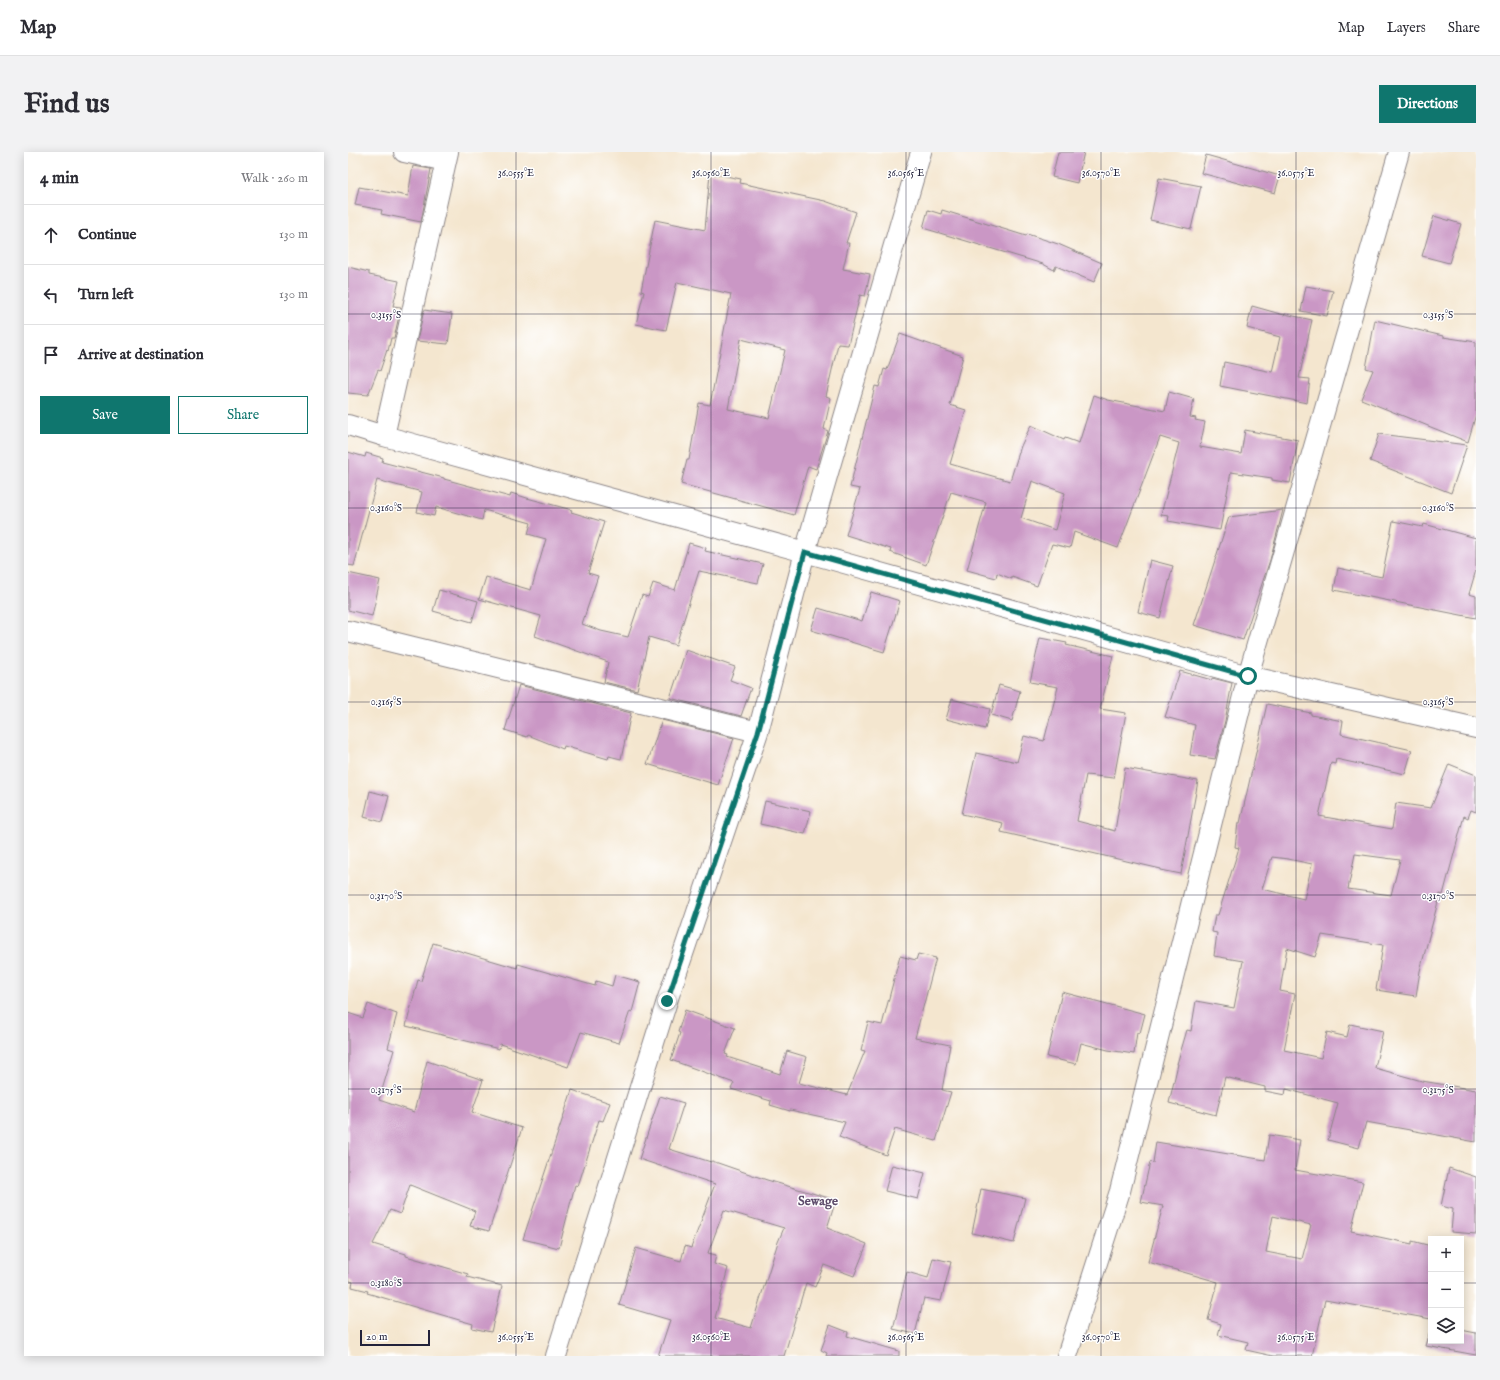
<!DOCTYPE html>
<html lang="en">
<head>
<meta charset="utf-8">
<style>
	:root { --surface:#fff; --page:#f2f2f3; --text:#2b2b33; --muted:#7c7c81; --line:#e1e1e2; --accent:#0f766e }
	body { margin:0; font-family:"IM FELL English",serif; background:var(--page); color:var(--text) }
	.controls { position:absolute; right:12px; bottom:12px; display:grid; overflow:hidden; border-radius:0px; box-shadow:0 2px 10px #0003 }
	.controls button { width:36px; height:36px; display:grid; place-items:center; padding:0; border:0; border-bottom:1px solid var(--line); background:var(--surface); color:var(--text); font:20px sans-serif }
	.scale { position:absolute; left:12px; bottom:10px; width:70px; box-sizing:border-box; padding-left:4px; border:2px solid #22223b; border-top:0; font-size:11px; line-height:14px; white-space:nowrap; color:#22223b; -webkit-text-stroke:3px #fff; paint-order:stroke }
	.stop { position:absolute; width:12px; height:12px; margin:-9px; border:3px solid #0f766e; border-radius:50%; background:#fff }
	.stop.end { background:#0f766e; border-color:#fff; box-shadow:0 1px 4px #0008 }
	.list { margin:0; padding:0; list-style:none }
	h2 { display:flex; justify-content:space-between; align-items:center; height:52px; margin:0; padding:0 16px; font-size:17px }
	h2 small { font-size:13px; font-weight:400; color:var(--muted) }
	.list li { display:grid; grid-template-columns:26px 1fr auto; gap:12px; align-items:center; box-sizing:border-box; height:60px; padding:0 16px; border-top:1px solid var(--line) }
	.list b { display:block; font-size:15px; white-space:nowrap }
	.list em { font-size:13px; font-style:normal; color:var(--muted) }
	.actions { display:flex; gap:8px; padding:12px 16px }
	.actions a { flex:1; padding:9px 0; border:1px solid var(--accent); border-radius:0px; text-align:center; font-size:14px; color:var(--accent) }
	.actions .main { background:var(--accent); color:#fff }
	.icon { flex:none; width:22px; height:22px; fill:none; stroke:currentColor; stroke-width:2; stroke-linecap:round; stroke-linejoin:round }
	.map { position:relative; flex:none; width:1128px; height:1204px; overflow:hidden; border-radius:0px }
	header { display:flex; align-items:center; gap:24px; box-sizing:border-box; height:56px; padding:0 20px; background:var(--surface); border-bottom:1px solid var(--line) }
	header strong { font-size:19px }
	nav { display:flex; gap:22px; margin-inline-start:auto; font-size:14px }
	.intro { display:flex; align-items:center; justify-content:space-between; box-sizing:border-box; height:96px; padding:0 24px }
	h1 { margin:0; font-size:28px }
	.button { padding:10px 18px; border-radius:0px; background:var(--accent); color:#fff; font-size:14px; font-weight:700 }
	main { display:flex; gap:24px; padding:0 24px }
	aside { flex:1; background:var(--surface); border-radius:0px; box-shadow:0 2px 10px #0003 }
	.map>svg:first-child { display:block }
</style>
</head>
<body>
<header>
<strong>Map</strong>
<nav><a>Map</a><a>Layers</a><a>Share</a></nav>
</header>
<div class="intro"><h1>Find us</h1><a class="button">Directions</a></div>
<main>
<aside>
<h2>4 min<small>Walk · 260 m</small></h2>
<ul class="list">
<li><svg class="icon" aria-label="ahead" viewBox="0 0 24 24"><path d="M12 20V5M6 11l6-6 6 6"/></svg><div><b>Continue</b></div><em>130 m</em></li>
<li><svg class="icon" aria-label="left" viewBox="0 0 24 24"><path d="M17 20v-9H6M10 6l-5 5 5 5"/></svg><div><b>Turn left</b></div><em>130 m</em></li>
<li><svg class="icon" aria-label="arrive" viewBox="0 0 24 24"><path d="M6 21V4h12l-3 4 3 4H6"/></svg><div><b>Arrive at destination</b></div></li>
</ul>
<div class="actions"><a class="main">Save</a><a>Share</a></div>
</aside>
<div class="map">
<svg width="1128" height="1204" viewBox="0 0 1128 1204">
	<rect width="100%" height="100%" fill="#fff"/>
	<filter id="ink" filterUnits="userSpaceOnUse"><feTurbulence type="fractalNoise" baseFrequency=".025" numOctaves="2"/><feDisplacementMap in="SourceGraphic" scale="8" xChannelSelector="R" yChannelSelector="G"/><feConvolveMatrix kernelMatrix="1 2 1 2 8 2 1 2 1" color-interpolation-filters="sRGB"/></filter>
	<filter id="wash" filterUnits="userSpaceOnUse"><feTurbulence type="fractalNoise" baseFrequency=".012" numOctaves="4" result="noise"/><feDisplacementMap in="SourceGraphic" scale="16" xChannelSelector="R" yChannelSelector="G"/><feGaussianBlur stdDeviation="0.9" result="paint"/><feColorMatrix in="noise" values="0 0 0 0 0 0 0 0 0 0 0 0 0 0 0 0 0 1.4 0 .05"/><feComposite in="paint" operator="in"/></filter>
	<g filter="url(#wash)">
		<rect width="100%" height="100%" fill="#f4e6cf"/>
		<g id="blocks">
			<path fill="#ca97c5" fill-rule="evenodd" d="M710,0H736L729,31L704,25Z
				M858,3L932,24L927,41L853,21Z
				M65,14L83,17L73,70L33,62L34,58L7,53L11,35L60,44Z
				M362,21L393,27L392,31L477,49L508,60L498,91H501L495,117L522,122L517,144L512,143L500,193L490,192L478,244L483,246L476,277L480,279L468,317L460,314L446,363L333,332L339,308H341L351,251L362,253L383,142L329,130L318,178L288,172L296,140L293,139L307,68L357,78ZM393,187L437,198L421,266L380,257Z
				M811,26L853,34L843,77L802,68Z
				M580,58L593,62L594,58L678,84L679,82L710,92L754,111L746,130L708,114L706,118L695,112L575,76Z
				M1086,64L1113,72L1101,111L1074,104Z
				M0,115L21,120V123L51,129L45,154L53,155L46,186H43L40,199L39,198L32,219L30,218L20,243L0,241Z
				M958,134L985,139L979,164L953,159Z
				M904,154L936,163L937,162L964,168L951,226L962,227L959,251L872,234L876,210L924,220L932,185L899,176Z
				M76,158L104,162L100,192L69,189Z
				M1027,168L1095,184V185L1128,190V262L1120,290L1013,247L1025,218L1018,216Z
				M552,182L615,204L602,253L618,258L602,312L662,329L673,294L683,273L716,288L717,286L731,291L746,243L760,248L817,259L821,240L846,247L842,265L848,266L847,268L857,270L852,295L893,302L897,278L950,288L942,331L924,328V326L883,320L872,378L820,369L821,364L813,363L831,291L812,285L770,396L726,380L722,396L704,392L689,434L664,425V427L649,421L648,426L619,418L638,350L603,340L578,413L542,400L543,397L498,383L512,337L502,335L527,234L531,235L536,217L539,218ZM684,329L717,341L707,378L673,366Z
				M1031,282L1119,293L1103,341L1022,309Z
				M0,300L17,305L18,301L35,306L34,310L96,326V327L162,345L163,341L179,346L224,358L223,360L256,370L240,421L250,424L234,472L253,479L280,485L294,443L300,445L305,431L327,438L341,391L358,396L357,399L415,412L410,431L351,419L328,493L301,485L289,538L256,530L260,510L187,484L193,464L131,447L138,425L183,438L198,387L180,382L183,371L136,358L134,368L88,355L86,364L69,360L74,340L29,328L6,414L0,413Z
				M935,358L922,408L895,488L846,473L881,365Z
				M1045,369L1075,375L1076,372L1128,386V418L1121,442L1128,444V466L986,438L990,416L1034,425Z
				M802,408L825,414L812,466L790,460Z
				M0,421L32,428L24,464L0,458Z
				M91,438L130,449L124,470L85,459Z
				M523,440L552,449L536,500L463,478L470,456L514,469Z
				M692,486L719,491L718,493L765,504L752,557L778,561L766,626L738,623L729,669L767,679L777,616L850,629L833,722L813,718V717L653,680L655,671L614,662L628,601L669,610L676,584L696,589L710,535L682,530Z
				M338,498L387,515L382,528L403,536L393,564L322,546Z
				M832,519L864,528V526L884,531L877,569L867,607L842,603L847,573L817,565Z
				M171,533L283,561L273,607L261,604L260,607L216,594L215,597L180,583L179,585L157,578Z
				M651,533L672,539L664,569L643,563Z
				M604,547L642,557L637,577L598,567Z
				M919,552L963,561V563L995,569L993,582L1064,598L1057,622L988,607L987,612L983,611L971,664L1044,677L1048,651L1083,656L1101,612L1128,623V660L1123,658L1120,666L1116,664L1095,743L1092,742L1072,819L1068,844L1028,838L1035,793L974,783L967,805L939,796L932,839L947,842L936,898L973,906L979,880L999,885L1002,872L1035,879L1027,916L1074,929L1128,938V990L1018,970L1011,996L980,988L990,951L938,937L937,943L917,939V935L877,925L868,963L821,951L830,912H829L839,878L843,879L848,849L886,856L895,809L866,804L869,781L864,780L867,763H870L891,696L887,695L890,671H892ZM1007,702L1052,708L1043,743L1000,737ZM924,705L940,707L964,712L956,747L914,737Z
				M314,568L386,586L370,633L299,612Z
				M22,639L41,644L34,670L16,665Z
				M417,649L463,659L457,682L412,672Z
				M85,791L169,816L170,812L247,834L248,829L264,834L267,823L292,830L284,860L282,859L271,891L233,880L220,915L152,892L151,897L58,874L70,828L73,829Z
				M570,802L588,806L567,886L602,893L594,938L603,940L588,989L547,977L538,1003L491,985L497,970L442,958V959L422,953L423,949L383,937L386,931L323,908L332,881L330,880L337,858L387,876L377,902L380,903L379,905L432,922L439,899L459,905L451,931L499,943L517,899L513,898L520,870L534,873L552,804L568,808Z
				M714,840L797,862L792,881L789,880L786,902L760,898L733,891L728,912L699,905Z
				M20,852L49,862L40,896L46,898L31,948L66,960L79,909L135,928L124,960L174,976L141,1079L122,1074L127,1059L62,1033L52,1062L42,1058L25,1092L58,1102V1104L120,1122L119,1125L154,1134L143,1180L124,1176L125,1172L19,1141L20,1139L4,1135L5,1130L0,1128V861L15,866Z
				M224,938L262,951L255,969L251,968L230,1034L227,1033L211,1096L175,1087Z
				M312,944L336,951L321,997L363,1010L364,1009L419,1028L488,1048L479,1076L519,1092L506,1124L476,1113L467,1135L458,1131L436,1204H310L322,1168L271,1153L288,1096L333,1109L337,1094L343,1096L367,1032L291,1007ZM376,1058L436,1076L430,1090L403,1176L367,1166L380,1116L366,1112L368,1103L360,1101Z
				M921,983L952,988L947,1018L1015,1030L1003,1079L1064,1092V1089L1083,1094V1167L977,1148L964,1204H925L898,1198L900,1190L870,1183L873,1172L860,1168L870,1130L800,1110L815,1054L793,1050L802,1010L805,1011L808,990L917,1008ZM925,1064L963,1073L954,1107L918,1100Z
				M544,1013L577,1021L570,1047L537,1039Z
				M1101,1016L1128,1025V1082L1103,1080L1105,1057L1093,1054Z
				M633,1037L677,1046L666,1091L624,1081Z
				M585,1106L603,1110L593,1149L576,1146L567,1182L545,1177L559,1120L580,1126Z
				M482,1173L500,1180L499,1184L551,1199V1204H478L479,1201L473,1198Z
				M1083,1175V1189H1113V1178L1128,1181V1203L1078,1194Z"/>
		</g>
	</g>
	<g filter="url(#ink)">
		<use href="#blocks" fill-opacity="0" stroke="#8b8485" stroke-width="1"/>
		<g fill="none" stroke-linecap="round" stroke-linejoin="round">
			<defs>
				<path id="minor" d="M56,0L98,9
					M0,273L36,284L457,400L900,524L1128,576
					M36,284L100,0
					M0,479L410,580
					M208,1204L319,849L410,580L457,400L573,0
					M719,1204L772,1039L900,524L1051,0"/>
			</defs>
			<use href="#minor" stroke="#8b8485" stroke-width="22"/>
			<use href="#minor" stroke="#fff" stroke-width="20"/>
		</g>
	</g>
	<g fill="none" stroke-linecap="round" stroke-linejoin="round" filter="url(#ink)">
		<path stroke="#0f766e" stroke-width="5" d="M319,849L410,580L457,400L900,524"/>
	</g>
	<path fill="none" stroke="#22223b" stroke-width="1" stroke-opacity="0.45" d="M168,0V1204M363,0V1204M558,0V1204M753,0V1204M948,0V1204M0,162H1128M0,356H1128M0,550H1128M0,743H1128M0,937H1128M0,1131H1083M1113,1131H1128"/>
	<g text-anchor="middle" stroke-width="3" stroke-linejoin="round" paint-order="stroke">
		<g font-size="13" font-weight="bold" fill="#5d4b6b" stroke="#fff">
			<text x="470" y="1053">Sewage</text>
		</g>
	</g>
	<g font-size="10" text-anchor="middle" fill="#22223b" stroke="#fff" stroke-width="3" stroke-linejoin="round" paint-order="stroke">
		<text x="168" y="24">36.0555°E</text>
		<text x="363" y="24">36.0560°E</text>
		<text x="558" y="24">36.0565°E</text>
		<text x="753" y="24">36.0570°E</text>
		<text x="948" y="24">36.0575°E</text>
		<text x="38" y="166">0.3155°S</text>
		<text x="1090" y="166">0.3155°S</text>
		<text x="38" y="359">0.3160°S</text>
		<text x="1090" y="359">0.3160°S</text>
		<text x="38" y="553">0.3165°S</text>
		<text x="1090" y="553">0.3165°S</text>
		<text x="38" y="747">0.3170°S</text>
		<text x="1090" y="747">0.3170°S</text>
		<text x="38" y="941">0.3175°S</text>
		<text x="1090" y="941">0.3175°S</text>
		<text x="38" y="1134">0.3180°S</text>
		<text x="168" y="1188">36.0555°E</text>
		<text x="363" y="1188">36.0560°E</text>
		<text x="558" y="1188">36.0565°E</text>
		<text x="753" y="1188">36.0570°E</text>
		<text x="948" y="1188">36.0575°E</text>
	</g>
</svg>
<div class="controls">
<button>+</button>
<button>−</button>
<button><svg class="icon" aria-label="layers" viewBox="0 0 24 24"><path d="M12 4l9 5-9 5-9-5zM3 14l9 5 9-5"/></svg></button>
</div>
<div class="scale">20 m</div>
<div class="stop" style="left:900px;top:524px"></div>
<div class="stop end" style="left:319px;top:849px"></div>
</div>
</main>
</body>
</html>
